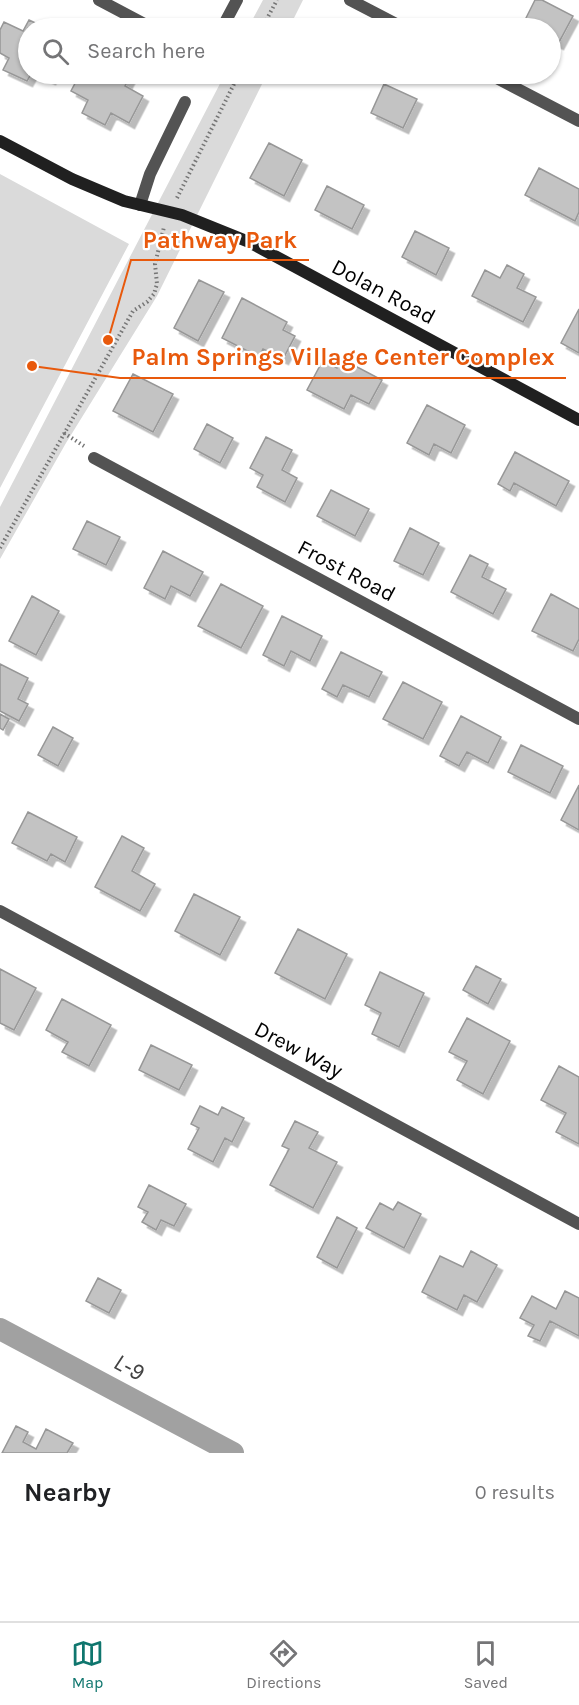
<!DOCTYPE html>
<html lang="en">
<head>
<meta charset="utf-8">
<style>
	:root { --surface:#fff; --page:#f6f6f6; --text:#202124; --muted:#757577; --line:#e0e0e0; --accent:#0f766e }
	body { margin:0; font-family:Karla,sans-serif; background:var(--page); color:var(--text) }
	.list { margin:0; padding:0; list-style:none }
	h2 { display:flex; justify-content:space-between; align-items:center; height:78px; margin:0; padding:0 24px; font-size:26px }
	h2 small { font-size:20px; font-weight:400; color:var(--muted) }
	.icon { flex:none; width:33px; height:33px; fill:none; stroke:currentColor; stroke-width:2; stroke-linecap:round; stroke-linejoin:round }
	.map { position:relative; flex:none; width:579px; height:1453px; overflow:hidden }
	.search { position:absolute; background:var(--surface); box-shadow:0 2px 4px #0004; left:18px; right:18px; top:18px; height:66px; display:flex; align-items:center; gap:15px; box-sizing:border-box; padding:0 21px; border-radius:33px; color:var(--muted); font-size:22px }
	.sheet { height:168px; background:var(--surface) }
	nav { display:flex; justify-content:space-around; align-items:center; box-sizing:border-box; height:84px; border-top:2px solid var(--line); background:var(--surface); font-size:16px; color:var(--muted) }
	nav a { display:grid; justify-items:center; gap:3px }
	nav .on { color:var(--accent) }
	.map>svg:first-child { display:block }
</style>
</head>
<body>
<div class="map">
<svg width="579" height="1453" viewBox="0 0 579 1453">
	<defs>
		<filter id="shadow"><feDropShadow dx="5.5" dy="5.5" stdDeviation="0" flood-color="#0004"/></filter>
	</defs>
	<rect width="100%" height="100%" fill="#fff"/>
	<path fill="#dadada" d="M263,0H303L289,28H248Z
		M225,74H267L157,296L66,443L0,559V507Z
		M0,174L129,244L0,488Z"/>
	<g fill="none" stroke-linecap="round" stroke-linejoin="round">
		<path stroke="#a1a1a1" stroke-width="22" d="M0,1329L233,1453"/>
	</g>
	<path fill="#c3c3c3" stroke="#979797" stroke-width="1.5" filter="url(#shadow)" d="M535,0H542L573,16L558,44L550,40V28H528L522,26Z
		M29,20L46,28H28V74H31L27,81L3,70L9,58L0,53V30L4,22L23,31Z
		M39,74H53L50,79Z
		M80,74L131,75L125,86L143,96L129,123L111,113L105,125L82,113L88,100L71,91Z
		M384,84L417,99L403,128L371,113Z
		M269,143L302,160L284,196L250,178Z
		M539,168L579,189V212L575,221L525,195Z
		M327,186L364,205L352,229L315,210Z
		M415,231L449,248L436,275L402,257Z
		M507,265L524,274L517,288L536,297L523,322L472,296L485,270L500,278Z
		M199,280L224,292L198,341L174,328Z
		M242,298L287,322L283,330L295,336L283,359L263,349L259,357L222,338Z
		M579,309V353L561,343Z
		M342,359L382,380L369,404L351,395L344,409L307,390L323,360L337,368Z
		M133,374L173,394L153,432L113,411Z
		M427,405L465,425L451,453L434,444L429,455L407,443Z
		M207,424L233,438L220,463L194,449Z
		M266,437L292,450L282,470L297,478L285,502L257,487L263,475L250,468Z
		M515,452L569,481L556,506L514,483L510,491L498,484Z
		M331,490L369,509L355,536L317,516Z
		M87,521L120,537L106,565L73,549Z
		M410,528L439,543L423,575L394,561Z
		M163,551L203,572L190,596L171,586L165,599L144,588Z
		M470,555L488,564L482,577L506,589L493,614L451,592Z
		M221,584L263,606L241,648L198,626Z
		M551,594L579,609V639L573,651L532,631Z
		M32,596L59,611L36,655L9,641Z
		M282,616L322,636L310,661L291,651L284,666L263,655Z
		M341,652L382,672L369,697L343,685L337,697L322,689Z
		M0,664L28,678L18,699L28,704L19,721L0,711Z
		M403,682L442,702L423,739L383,719Z
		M0,714L9,719L3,730L0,728Z
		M461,716L501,737L488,763L467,752L459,766L440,756Z
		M53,727L73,738L58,766L38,755Z
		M521,745L563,766L550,793L508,772Z
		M579,785V830L561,820Z
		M28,812L77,837L65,862L51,854L47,861L12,843Z
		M122,836L144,848L132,871L155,884L140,911L95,887Z
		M194,894L240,917L220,955L175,931Z
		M298,929L347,954L325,999L275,973Z
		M476,966L501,979L488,1004L463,990Z
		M0,969L36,988L14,1030L0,1023Z
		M380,972L424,993L399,1047L372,1034L381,1013L365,1005Z
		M62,999L111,1025L89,1066L62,1052L68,1042L46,1030Z
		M467,1018L510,1041L483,1094L457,1080L467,1061L449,1052Z
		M151,1045L192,1065L179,1090L139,1070Z
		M559,1066L579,1077V1144L556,1132L566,1113L541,1100Z
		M200,1106L218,1115L222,1107L244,1118L232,1142L225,1138L213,1162L188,1149L199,1128L191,1124Z
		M295,1121L318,1132L309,1148L337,1162L313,1208L270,1185L289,1149L282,1146Z
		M149,1185L186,1204L174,1226L161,1220L156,1230L142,1222L148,1212L138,1207Z
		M398,1202L421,1214L404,1248L366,1228L380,1203L393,1210Z
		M337,1217L357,1228L337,1268L317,1257Z
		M471,1251L497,1265L477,1302L464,1295L457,1310L422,1292L440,1256L463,1267Z
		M98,1278L121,1290L109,1313L86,1301Z
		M565,1291L579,1298V1336L550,1321L540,1341L528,1336L534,1325L520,1318L532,1296L556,1309Z
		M16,1426L28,1432L23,1442L36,1449L46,1429L73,1443L67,1453H2Z"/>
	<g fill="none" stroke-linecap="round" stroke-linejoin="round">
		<path stroke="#757575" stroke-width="4" stroke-dasharray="1.5 3" stroke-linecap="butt" d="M262,28L277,0
			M177,198L239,74
			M64,433L84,446
			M0,548L133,311L147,302L154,294L157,284L155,264L164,227"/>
		<path stroke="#535353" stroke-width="12" d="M140,205L150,174L185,102"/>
		<path stroke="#535353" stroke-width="12" d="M99,0L152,28
			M350,0L404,28
			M222,28L237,0
			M489,74L579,121
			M94,458L579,719
			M0,911L579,1224"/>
		<path stroke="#202020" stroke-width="12" d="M0,141L72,179L124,201L182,215L249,242L579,420"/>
	</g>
	<g text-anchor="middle" stroke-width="4.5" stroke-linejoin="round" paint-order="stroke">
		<g font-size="22" fill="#000" stroke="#fff">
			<text transform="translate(384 291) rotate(28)" y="8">Dolan Road</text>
			<text transform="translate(347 570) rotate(28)" y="8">Frost Road</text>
			<text transform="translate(299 1049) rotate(28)" y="8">Drew Way</text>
		</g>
		<g font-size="24" font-style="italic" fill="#424242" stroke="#fff">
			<text transform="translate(129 1367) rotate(28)" y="8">L-9</text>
		</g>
	</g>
	<path fill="none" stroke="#e8590c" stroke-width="2" d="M108 340L131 260H309M32 366L120 378H566"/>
	<g fill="#e8590c" stroke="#fff" stroke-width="2">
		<circle cx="108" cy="340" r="6"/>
		<circle cx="32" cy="366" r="6"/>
	</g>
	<g font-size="24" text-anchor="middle" font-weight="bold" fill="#e8590c" stroke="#fff" stroke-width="4.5" stroke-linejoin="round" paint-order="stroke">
		<text x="220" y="248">Pathway Park</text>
		<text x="343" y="365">Palm Springs Village Center Complex</text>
	</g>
</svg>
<div class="search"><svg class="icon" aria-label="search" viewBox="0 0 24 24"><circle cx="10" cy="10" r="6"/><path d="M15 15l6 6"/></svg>Search here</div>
</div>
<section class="sheet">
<h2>Nearby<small>0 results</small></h2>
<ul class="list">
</ul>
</section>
<nav>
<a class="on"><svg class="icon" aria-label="map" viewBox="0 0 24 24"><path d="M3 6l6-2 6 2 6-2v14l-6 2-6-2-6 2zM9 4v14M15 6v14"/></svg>Map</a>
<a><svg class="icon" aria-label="directions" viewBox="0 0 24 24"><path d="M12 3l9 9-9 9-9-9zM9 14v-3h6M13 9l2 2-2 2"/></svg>Directions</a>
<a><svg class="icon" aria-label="saved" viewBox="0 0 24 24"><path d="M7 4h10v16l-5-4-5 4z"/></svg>Saved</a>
</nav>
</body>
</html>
